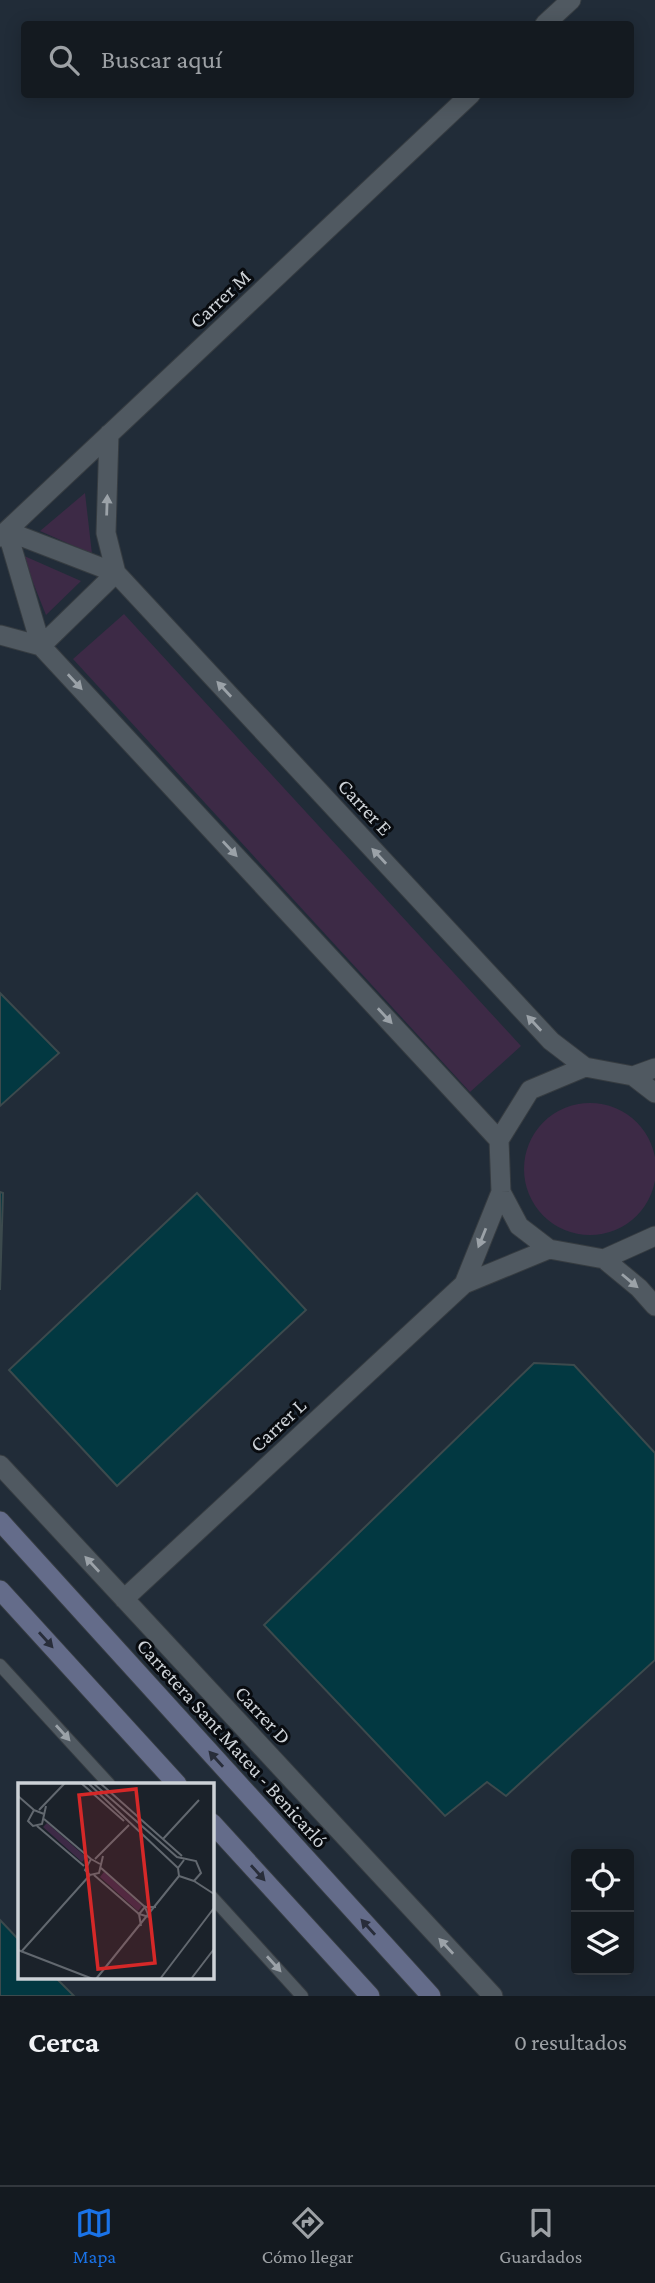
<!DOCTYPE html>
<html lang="es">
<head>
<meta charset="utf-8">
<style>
	:root { --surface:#141a20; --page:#1d2329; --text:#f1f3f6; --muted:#9da1a5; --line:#33383e; --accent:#1a73e8 }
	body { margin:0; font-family:"Crimson Pro",serif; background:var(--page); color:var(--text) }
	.controls { position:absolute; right:21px; bottom:21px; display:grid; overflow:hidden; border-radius:7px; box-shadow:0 4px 18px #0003 }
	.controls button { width:63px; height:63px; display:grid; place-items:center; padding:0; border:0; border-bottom:2px solid var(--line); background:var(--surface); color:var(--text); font:35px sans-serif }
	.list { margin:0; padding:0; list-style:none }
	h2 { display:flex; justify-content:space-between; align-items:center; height:91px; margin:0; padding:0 28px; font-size:30px }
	h2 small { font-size:23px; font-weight:400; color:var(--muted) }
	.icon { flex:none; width:38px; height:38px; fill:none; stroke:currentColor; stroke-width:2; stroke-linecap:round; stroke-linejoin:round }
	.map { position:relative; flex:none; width:655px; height:1996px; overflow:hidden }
	.search { position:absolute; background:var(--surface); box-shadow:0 4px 18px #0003; left:21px; right:21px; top:21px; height:77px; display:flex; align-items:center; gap:18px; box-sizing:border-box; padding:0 24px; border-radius:7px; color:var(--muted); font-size:26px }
	.sheet { height:189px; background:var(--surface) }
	nav { display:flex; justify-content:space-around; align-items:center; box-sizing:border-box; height:98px; border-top:2px solid var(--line); background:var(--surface); font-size:19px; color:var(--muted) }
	nav a { display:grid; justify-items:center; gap:4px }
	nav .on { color:var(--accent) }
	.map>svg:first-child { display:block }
</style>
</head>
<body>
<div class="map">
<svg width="655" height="1996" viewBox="0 0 655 1996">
	<rect width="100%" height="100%" fill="#1b222a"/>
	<path fill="#212c38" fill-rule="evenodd" d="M0,0H655V1996H0ZM24,24H630V94H24ZM19,1784H212V1977H19ZM576,1854H629V1970H576Z"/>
	<path fill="#3d2a46" d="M85,493L92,554L40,531Z
		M22,555L81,581L46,615Z
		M124,614L521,1046L470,1092L73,659Z
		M524 1169a66 66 0 1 1 132 0a66 66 0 1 1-132 0Z"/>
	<path fill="#023841" stroke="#3c4a4d" stroke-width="2" d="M0,993L59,1053L0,1106Z
		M0,1192L3,1193L0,1290Z
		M197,1193L306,1310L117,1486L9,1370Z
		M534,1363L574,1365L655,1453V1660L506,1796L487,1782L445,1816L264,1625Z
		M0,1920L19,1940V1977H55L74,1996H0Z"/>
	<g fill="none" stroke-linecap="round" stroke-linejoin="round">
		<defs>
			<path id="service" d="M0,1665L109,1784
				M212,1897L302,1996"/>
			<path id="minor" d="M545,24L571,0
				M109,434L106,533L116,573L551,1041L585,1067
				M7,531L116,573L41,646Z
				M0,537L471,94
				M0,635L41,646L499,1140
				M633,1076L655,1068
				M655,1093L633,1076L585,1067L530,1090L499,1140L501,1192L519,1226L549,1249L604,1259L655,1236
				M604,1259L639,1288L655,1306
				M464,1284L501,1192
				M0,1465L493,1996
				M124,1599L464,1284L549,1249"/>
			<path id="secondary" d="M0,1521L431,1996
				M0,1590L177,1784
				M212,1823L370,1996"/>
		</defs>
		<use href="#service" stroke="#363c41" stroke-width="14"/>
		<use href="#minor" stroke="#363c41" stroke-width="21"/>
		<use href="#secondary" stroke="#363c41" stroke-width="21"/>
		<use href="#service" stroke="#505961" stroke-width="12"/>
		<use href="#minor" stroke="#505961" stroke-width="19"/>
		<use href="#secondary" stroke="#646c8a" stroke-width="19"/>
	</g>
	<defs><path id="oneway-solid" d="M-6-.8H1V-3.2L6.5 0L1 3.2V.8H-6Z" transform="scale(1.75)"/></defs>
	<g fill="#9ba2a8">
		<use href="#oneway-solid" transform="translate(107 505) rotate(-88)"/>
		<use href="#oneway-solid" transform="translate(75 682) rotate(47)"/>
		<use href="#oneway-solid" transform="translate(224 689) rotate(-133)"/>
		<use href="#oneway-solid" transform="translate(230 849) rotate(47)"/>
		<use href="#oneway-solid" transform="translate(379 856) rotate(-133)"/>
		<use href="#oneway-solid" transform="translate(385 1016) rotate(47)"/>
		<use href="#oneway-solid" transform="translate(534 1023) rotate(-133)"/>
		<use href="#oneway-solid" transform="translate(482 1238) rotate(112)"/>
		<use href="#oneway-solid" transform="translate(630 1281) rotate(40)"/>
		<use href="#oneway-solid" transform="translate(92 1564) rotate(-133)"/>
		<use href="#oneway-solid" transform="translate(63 1733) rotate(48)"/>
		<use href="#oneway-solid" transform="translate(446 1946) rotate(-133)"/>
		<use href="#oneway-solid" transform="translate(274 1964) rotate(48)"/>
	</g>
	<g fill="#282d3a">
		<use href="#oneway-solid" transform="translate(46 1640) rotate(48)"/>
		<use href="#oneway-solid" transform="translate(216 1759) rotate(-132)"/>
		<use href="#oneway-solid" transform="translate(258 1873) rotate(48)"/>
		<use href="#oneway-solid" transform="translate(368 1927) rotate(-132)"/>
	</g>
	<g text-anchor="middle" stroke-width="6" stroke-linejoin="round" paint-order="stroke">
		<g font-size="21" fill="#cdd2d7" stroke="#080b0f">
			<text transform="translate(220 299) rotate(-43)" y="7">Carrer M</text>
			<text transform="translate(365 807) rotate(47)" y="7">Carrer E</text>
			<text transform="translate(278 1425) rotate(-43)" y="7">Carrer L</text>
			<text transform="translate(263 1715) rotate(47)" y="7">Carrer D</text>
			<text transform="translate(232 1743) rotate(48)" y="7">Carretera Sant Mateu - Benicarló</text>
		</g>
	</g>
	<g transform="translate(18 1783)">
		<rect width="196" height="196" fill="#1b222a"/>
		<path d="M29,40L68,74L64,79L25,44ZM86,89L124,123L120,128L82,94Z" fill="#3d2a46"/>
		<path fill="none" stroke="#62686f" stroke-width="2" d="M63,0L106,38M70,0L160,85M75,0L159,74L178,78L183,90L176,98L161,93L160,85L166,77M82,0L164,73M0,13L16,27M21,27L47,0M26,31L16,27L10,38L15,43L24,41L28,23M26,36L73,76M19,43L66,83M145,56L181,17M77,76L111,42M82,81L73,76L67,87L72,92L81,90L85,73M83,85L127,124H138M76,92L121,131L123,143M176,98L196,111M127,124L131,134L121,131ZM0,167L75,196M3,169L72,92M78,196L161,93M142,196L196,125M173,196L196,166"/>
		<path fill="#d62828" fill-opacity="0.15" stroke="#d62828" stroke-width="3.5" d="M118,6L137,180L80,186L61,12Z"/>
		<rect width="196" height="196" fill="none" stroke="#cdd2d7" stroke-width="3.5"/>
	</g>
</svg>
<div class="controls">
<button><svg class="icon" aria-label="locate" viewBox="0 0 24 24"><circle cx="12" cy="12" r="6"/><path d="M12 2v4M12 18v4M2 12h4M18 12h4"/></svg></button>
<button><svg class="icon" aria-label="layers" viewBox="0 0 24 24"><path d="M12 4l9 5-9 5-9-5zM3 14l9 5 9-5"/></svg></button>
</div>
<div class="search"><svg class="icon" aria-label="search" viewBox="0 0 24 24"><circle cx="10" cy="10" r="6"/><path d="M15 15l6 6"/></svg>Buscar aquí</div>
</div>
<section class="sheet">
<h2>Cerca<small>0 resultados</small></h2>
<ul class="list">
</ul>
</section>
<nav>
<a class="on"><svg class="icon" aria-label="map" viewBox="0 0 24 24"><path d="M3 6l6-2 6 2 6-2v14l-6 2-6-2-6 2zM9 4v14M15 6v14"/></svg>Mapa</a>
<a><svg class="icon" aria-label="directions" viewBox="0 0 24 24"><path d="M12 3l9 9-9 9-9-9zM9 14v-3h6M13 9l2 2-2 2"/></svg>Cómo llegar</a>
<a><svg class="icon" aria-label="saved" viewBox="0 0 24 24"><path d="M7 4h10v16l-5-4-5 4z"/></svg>Guardados</a>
</nav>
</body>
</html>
